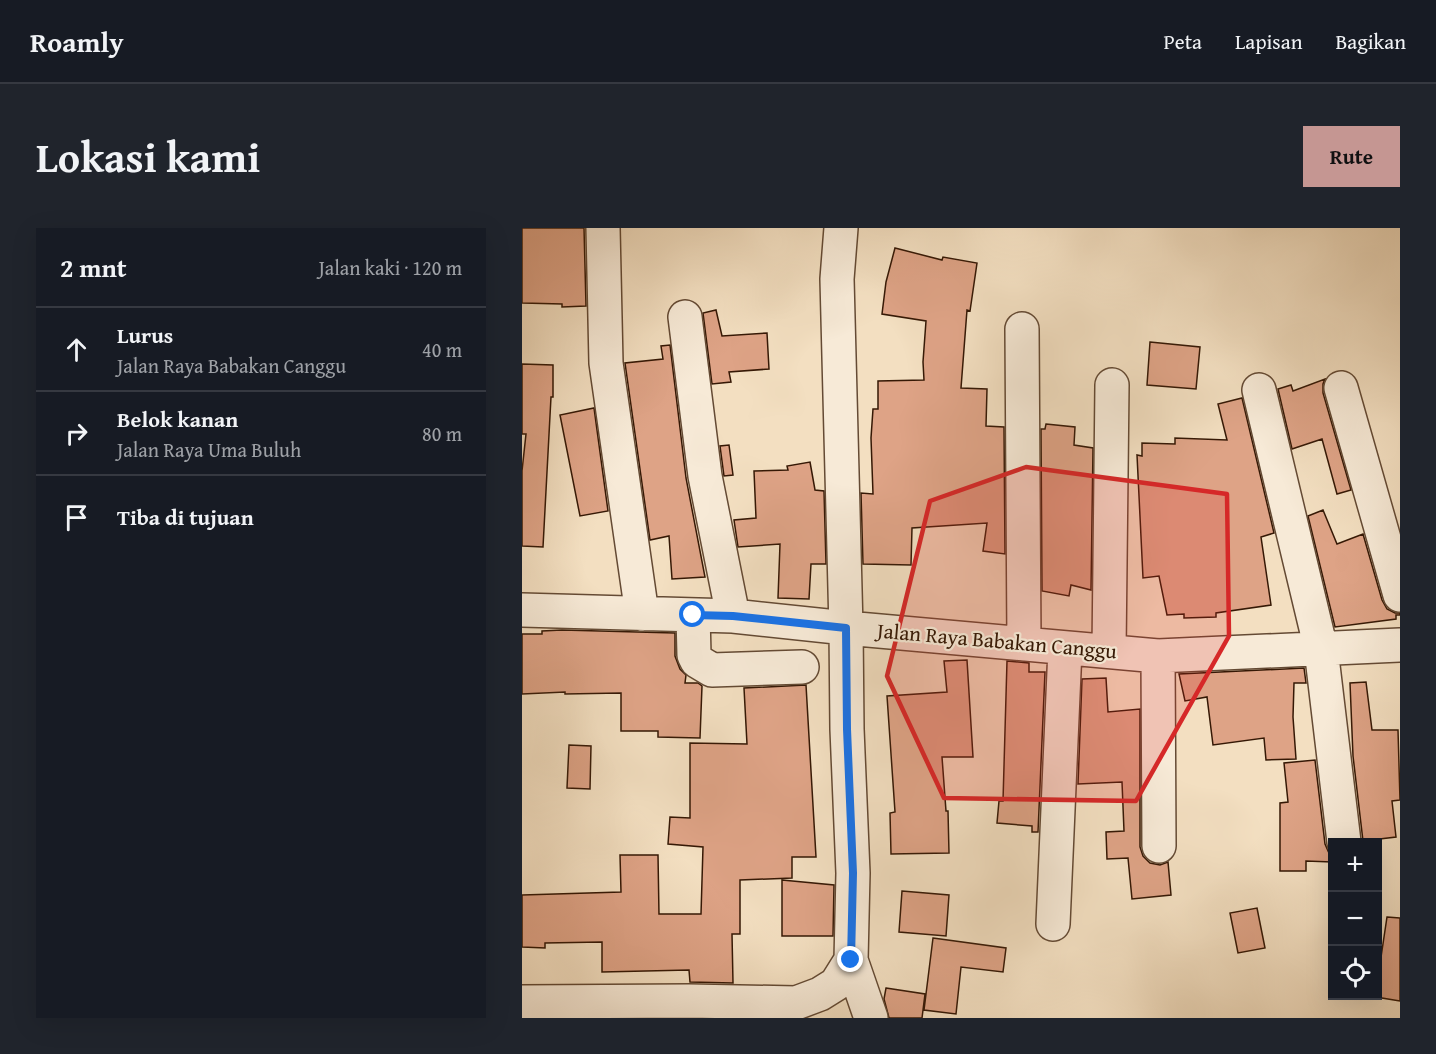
<!DOCTYPE html>
<html lang="id">
<head>
<meta charset="utf-8">
<style>
	:root { --surface:#171b24; --page:#20242c; --text:#f1f3f6; --muted:#9ea1a6; --line:#363941; --accent:#c59692 }
	body { margin:0; font-family:"Gentium Book Plus",serif; background:var(--page); color:var(--text) }
	.controls { position:absolute; right:18px; bottom:18px; display:grid; overflow:hidden; border-radius:0px; box-shadow:0 6px 24px #0002 }
	.controls button { width:54px; height:54px; display:grid; place-items:center; padding:0; border:0; border-bottom:2px solid var(--line); background:var(--surface); color:var(--text); font:30px sans-serif }
	.stop { position:absolute; width:18px; height:18px; margin:-14px; border:4px solid #1a73e8; border-radius:50%; background:#fff }
	.stop.end { background:#1a73e8; border-color:#fff; box-shadow:0 2px 6px #0008 }
	.list { margin:0; padding:0; list-style:none }
	h2 { display:flex; justify-content:space-between; align-items:center; height:78px; margin:0; padding:0 24px; font-size:26px }
	h2 small { font-size:20px; font-weight:400; color:var(--muted) }
	.list li { display:grid; grid-template-columns:39px 1fr auto; gap:18px; align-items:center; box-sizing:border-box; height:84px; padding:0 24px; border-top:2px solid var(--line) }
	.list b { display:block; font-size:22px; white-space:nowrap }
	.list p { margin:0; font-size:20px; white-space:nowrap; color:var(--muted) }
	.list em { font-size:20px; font-style:normal; color:var(--muted) }
	.icon { flex:none; width:33px; height:33px; fill:none; stroke:currentColor; stroke-width:2; stroke-linecap:round; stroke-linejoin:round }
	.map { position:relative; flex:none; width:878px; height:790px; overflow:hidden; border-radius:0px }
	header { display:flex; align-items:center; gap:36px; box-sizing:border-box; height:84px; padding:0 30px; background:var(--surface); border-bottom:2px solid var(--line) }
	header strong { font-size:28px }
	nav { display:flex; gap:33px; margin-inline-start:auto; font-size:21px }
	.intro { display:flex; align-items:center; justify-content:space-between; box-sizing:border-box; height:144px; padding:0 36px }
	h1 { margin:0; font-size:42px }
	.button { padding:15px 27px; border-radius:0px; background:var(--accent); color:#111; font-size:21px; font-weight:700 }
	main { display:flex; gap:36px; padding:0 36px }
	aside { flex:1; background:var(--surface); border-radius:0px; box-shadow:0 6px 24px #0002 }
	.map>svg:first-child { display:block }
</style>
</head>
<body>
<header>
<strong>Roamly</strong>
<nav><a>Peta</a><a>Lapisan</a><a>Bagikan</a></nav>
</header>
<div class="intro"><h1>Lokasi kami</h1><a class="button">Rute</a></div>
<main>
<aside>
<h2>2 mnt<small>Jalan kaki · 120 m</small></h2>
<ul class="list">
<li><svg class="icon" aria-label="ahead" viewBox="0 0 24 24"><path d="M12 20V5M6 11l6-6 6 6"/></svg><div><b>Lurus</b><p>Jalan Raya Babakan Canggu</p></div><em>40 m</em></li>
<li><svg class="icon" aria-label="right" viewBox="0 0 24 24"><path d="M7 20v-9h11M14 6l5 5-5 5"/></svg><div><b>Belok kanan</b><p>Jalan Raya Uma Buluh</p></div><em>80 m</em></li>
<li><svg class="icon" aria-label="arrive" viewBox="0 0 24 24"><path d="M6 21V4h12l-3 4 3 4H6"/></svg><div><b>Tiba di tujuan</b></div></li>
</ul>
</aside>
<div class="map">
<svg width="878" height="790" viewBox="0 0 878 790">
	<rect width="100%" height="100%" fill="#f3dfc1"/>
	<filter id="stains"><feTurbulence type="fractalNoise" baseFrequency=".00333" numOctaves="4"/><feColorMatrix values="0 0 0 0 .2 0 0 0 0 .09 0 0 0 0 .02 0 0 0 .5 -.17"/></filter>
	<radialGradient id="worn" r=".72"><stop offset=".6" stop-color="#630" stop-opacity="0"/><stop offset="1" stop-color="#630" stop-opacity=".3"/></radialGradient>
	<path fill="#dea386" stroke="#351805" stroke-width="1.5" d="M0,0H62L64,78L40,79V76L0,75Z
		M373,20L420,32L421,29L455,35L448,83L445,82L439,160L465,161L464,198L482,199L483,326L461,323L465,295L390,300L389,337L341,336L339,265L351,266L349,210L351,181H356V153L402,152L401,134L404,93L360,86L364,54Z
		M194,82L200,108L245,105L247,141L207,144L209,154L190,156L181,85Z
		M628,114L678,119L674,161L625,157Z
		M148,117L164,250L183,349L150,351L147,308L128,312L103,135L141,131L139,118Z
		M0,136L31,137V169H29L21,319L0,318V243L4,206H0Z
		M803,151L801,156V165L829,262L815,266L800,211L770,221L756,161L769,157L771,163Z
		M720,170L752,305L739,309L749,377L694,385V389L662,390V386L645,387L637,348L621,350L615,227L620,228V215L653,216V210L705,212L696,176Z
		M72,180L86,283L58,288L38,187Z
		M524,196L553,199L552,217L571,220L569,362L549,357L547,368L520,363L519,201H523Z
		M207,217L211,247L202,248L198,218Z
		M288,234L293,262L302,263L304,336H289L287,371L256,370L258,316L216,319L212,292L234,290L232,243L266,242L265,238Z
		M801,282L815,316L841,306L860,372L865,381L873,385H878V387H874V391L813,399L786,288Z
		M40,402L153,405V428L158,441L164,447L163,455H176L180,458L178,510L136,509V503H99V465L43,466V464L0,466V406H20V403Z
		M445,432L451,529H420L424,583H426L427,625L369,626L368,585L373,584L365,468L425,464L422,433Z
		M485,433L507,435V444H523L516,604H510V598L475,595L477,573H481Z
		M782,440L784,455H772L771,489L774,531L744,532L742,510L691,517L685,469L663,473L657,446Z
		M584,450L586,484L618,481V619L621,628L628,635L638,637L646,634L649,667L610,671L606,630L585,631L584,604L602,603L600,554L556,556L560,451Z
		M844,454L850,502H876L878,572L870,573L874,609L841,613L831,528L828,455Z
		M284,457L294,629H270V650L218,652V706H210L211,755L168,754L167,742L80,744V714L23,715V720L0,719V667L99,664L98,627H136L137,686H179L181,619L146,616L148,589L168,590V515L225,516L222,460Z
		M47,517L69,518L68,561L45,560Z
		M793,532L803,616L807,625L810,628V634L784,633V643H758V575L766,574L762,535Z
		M260,652L312,657L311,708H260Z
		M380,663L427,667L424,708L377,704Z
		M735,680L743,720L716,725L708,685Z
		M865,689L878,690V773L854,769V768H855V756Z
		M411,710L484,720L481,744L439,739L434,786L402,782Z
		M364,760L403,766L400,790H367L362,771Z"/>
	<g fill="none" stroke-linecap="round" stroke-linejoin="round">
		<defs>
			<path id="minor" d="M81,0L84,135L120,386
				M163,89L183,248L211,388
				M500,101L502,416
				M819,160L878,367
				M737,162L799,421L822,614
				M0,382L211,388L324,400L636,428L878,417
				M171,387L172,427L175,433L190,442L280,439
				M587,423L590,157
				M636,428L637,618
				M531,696L543,421
				M329,732L349,790
				M0,774L167,773L274,775L298,766L314,756L329,732L331,645L325,501L324,400L315,51L319,0"/>
		</defs>
		<use href="#minor" stroke="#644a34" stroke-width="36"/>
		<use href="#minor" stroke="#f7ead7" stroke-width="33"/>
	</g>
	<g fill="none" stroke-linecap="round" stroke-linejoin="round">
		<path stroke="#1a73e8" stroke-width="8" d="M171,387L211,388L324,400L325,501L331,645L329,732"/>
	</g>
	<path fill="#d62828" fill-opacity="0.2" stroke="#d62828" stroke-width="4.5" stroke-linejoin="round" d="M504,239L705,266L707,408L614,573L422,570L365,448L408,273Z"/>
	<g text-anchor="middle" stroke-width="4.5" stroke-linejoin="round" paint-order="stroke">
		<g font-size="21" fill="#351805" stroke="#f7ead7">
			<text transform="translate(475 413) rotate(5)" y="7">Jalan Raya Babakan Canggu</text>
		</g>
	</g>
	<rect width="100%" height="100%" filter="url(#stains)"/>
	<rect width="100%" height="100%" fill="url(#worn)"/>
</svg>
<div class="controls">
<button>+</button>
<button>−</button>
<button><svg class="icon" aria-label="locate" viewBox="0 0 24 24"><circle cx="12" cy="12" r="6"/><path d="M12 2v4M12 18v4M2 12h4M18 12h4"/></svg></button>
</div>
<div class="stop" style="left:171px;top:387px"></div>
<div class="stop end" style="left:329px;top:732px"></div>
</div>
</main>
</body>
</html>
